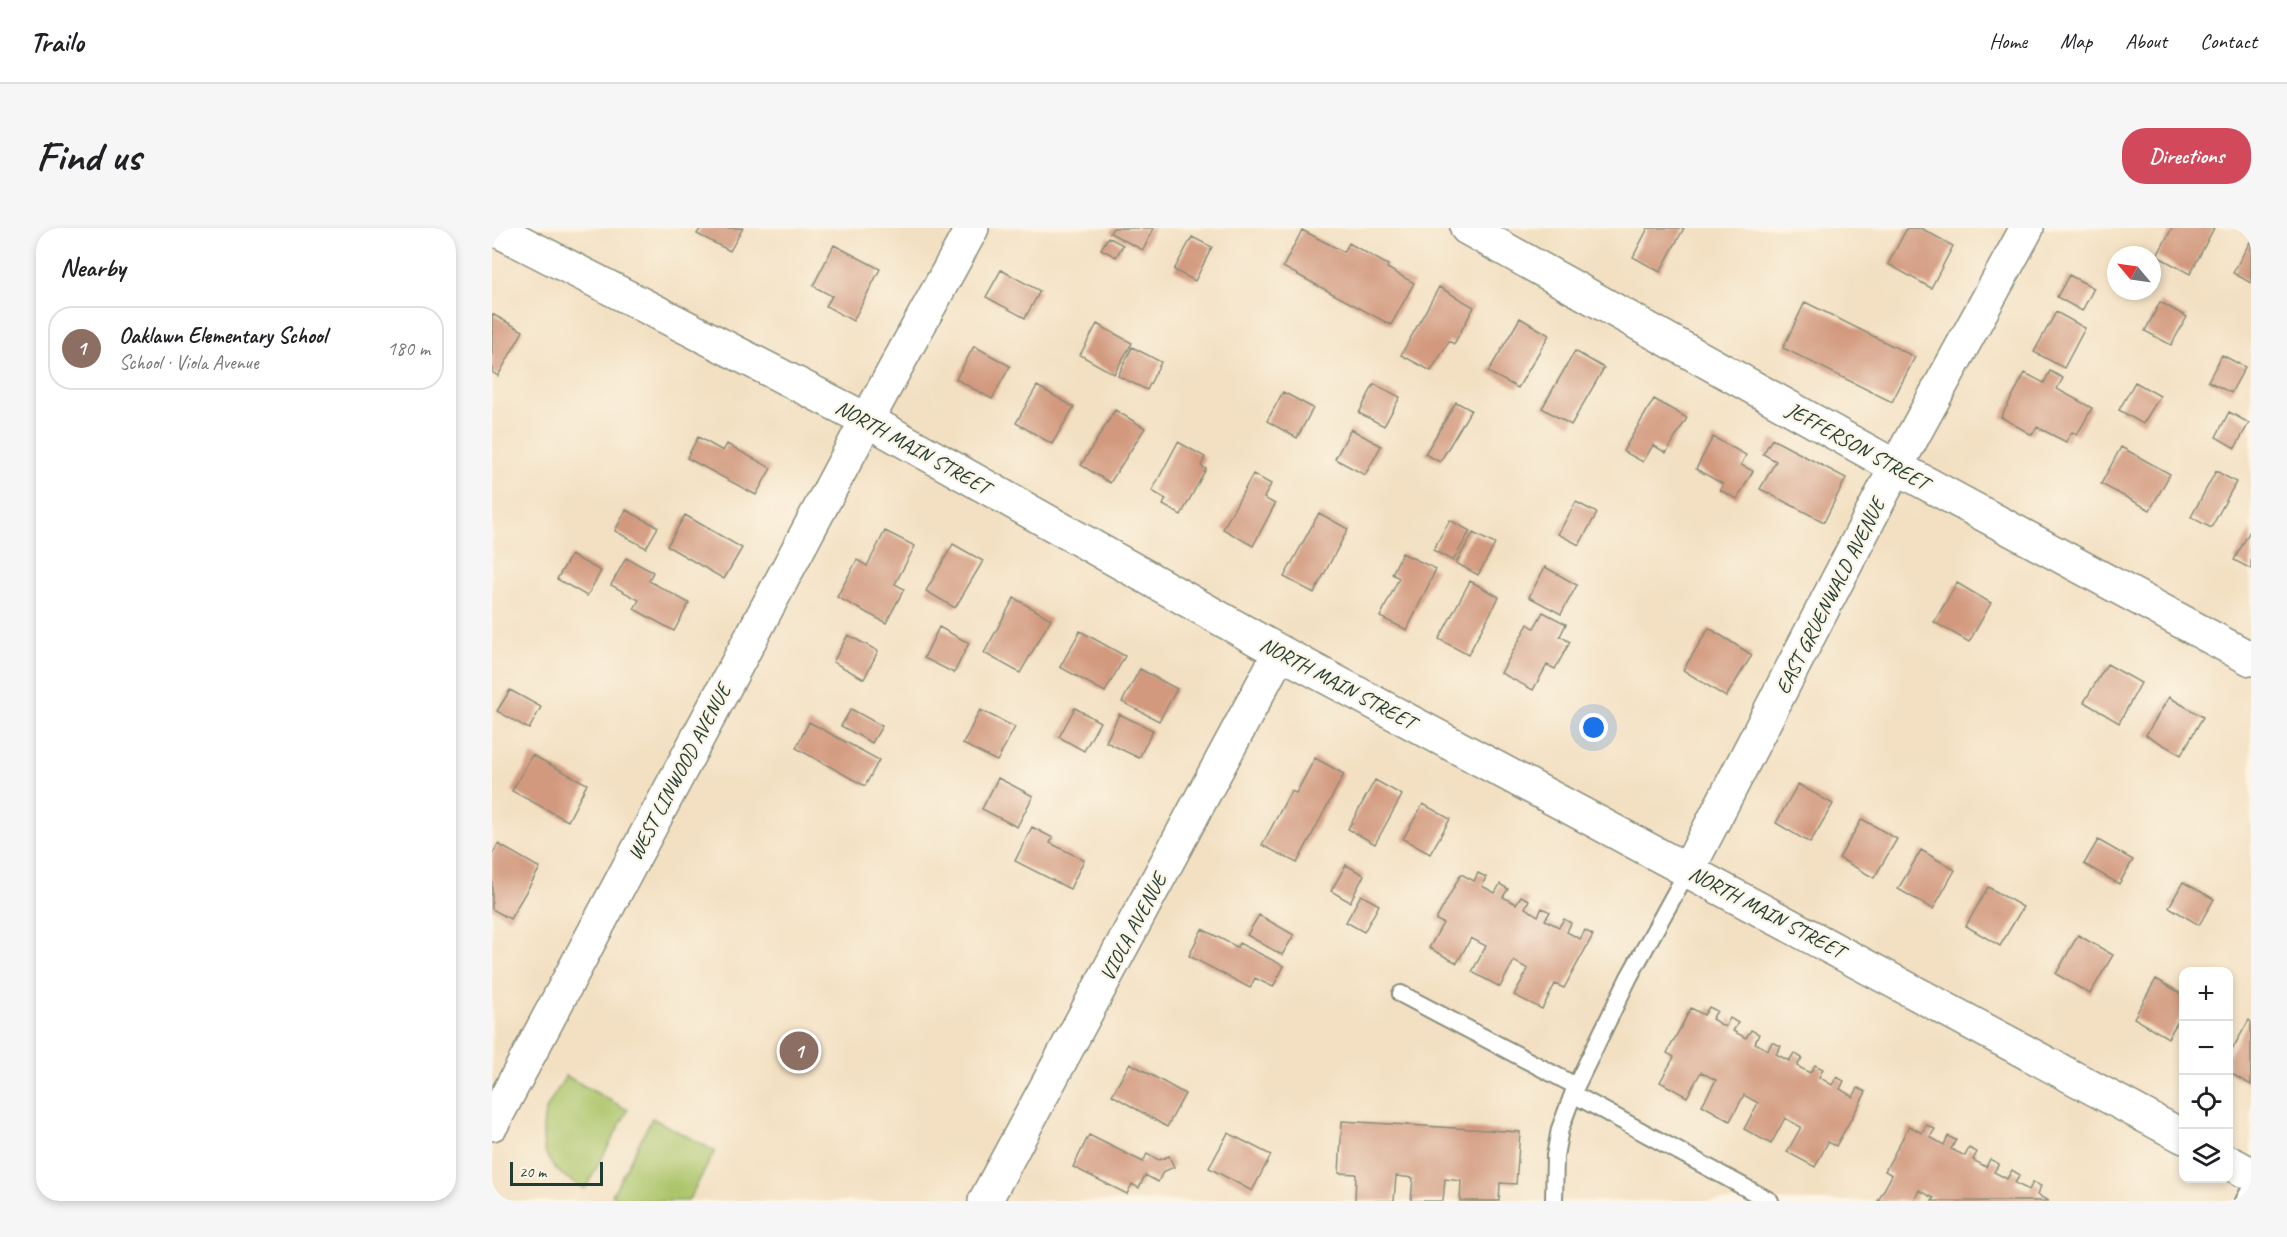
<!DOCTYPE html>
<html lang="en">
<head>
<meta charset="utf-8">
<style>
	:root { --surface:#fff; --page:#f6f6f6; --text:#202124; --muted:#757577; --line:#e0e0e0; --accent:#d1495b }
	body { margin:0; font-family:Caveat,sans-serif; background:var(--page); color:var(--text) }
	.controls { position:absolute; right:18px; bottom:18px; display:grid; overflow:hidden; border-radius:12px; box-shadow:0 3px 9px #0003 }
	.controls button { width:54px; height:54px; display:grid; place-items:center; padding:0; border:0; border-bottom:2px solid var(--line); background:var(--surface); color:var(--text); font:30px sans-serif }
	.compass { position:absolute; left:1615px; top:18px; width:54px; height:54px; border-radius:50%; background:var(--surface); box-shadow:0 3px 9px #0003; rotate:299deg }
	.scale { position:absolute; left:18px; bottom:15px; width:93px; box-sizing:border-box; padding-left:6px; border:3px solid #1f3d34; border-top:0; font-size:16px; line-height:21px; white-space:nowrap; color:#1f3d34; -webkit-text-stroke:4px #fcf5e5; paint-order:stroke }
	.you { position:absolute; left:1102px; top:500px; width:21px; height:21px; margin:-15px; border:4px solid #fff; border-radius:50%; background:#1a73e8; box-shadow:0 0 0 9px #1a73e833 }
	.badge { display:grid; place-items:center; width:39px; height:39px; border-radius:50%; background:var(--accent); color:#fff; font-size:20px; font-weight:700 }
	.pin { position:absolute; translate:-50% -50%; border:3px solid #fff; box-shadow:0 2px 6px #0006 }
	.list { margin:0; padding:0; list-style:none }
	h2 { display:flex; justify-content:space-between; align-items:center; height:78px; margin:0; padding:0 24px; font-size:26px }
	h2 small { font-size:20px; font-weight:400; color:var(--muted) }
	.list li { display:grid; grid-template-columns:39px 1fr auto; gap:18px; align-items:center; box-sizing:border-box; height:84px; margin:0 12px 12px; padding:0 12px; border:2px solid var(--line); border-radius:24px }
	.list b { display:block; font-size:22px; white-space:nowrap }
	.list p { margin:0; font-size:20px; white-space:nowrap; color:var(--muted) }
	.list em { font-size:20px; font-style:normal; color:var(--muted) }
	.icon { flex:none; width:33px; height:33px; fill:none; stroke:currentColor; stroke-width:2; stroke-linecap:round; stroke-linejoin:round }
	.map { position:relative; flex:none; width:1759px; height:973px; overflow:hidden; border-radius:24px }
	header { display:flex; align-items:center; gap:36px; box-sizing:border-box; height:84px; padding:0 30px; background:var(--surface); border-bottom:2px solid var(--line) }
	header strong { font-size:28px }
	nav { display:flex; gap:33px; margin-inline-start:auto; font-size:21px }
	.intro { display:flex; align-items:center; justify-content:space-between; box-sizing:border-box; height:144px; padding:0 36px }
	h1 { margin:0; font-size:42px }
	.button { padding:15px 27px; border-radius:24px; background:var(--accent); color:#fff; font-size:21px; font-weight:700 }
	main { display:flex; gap:36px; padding:0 36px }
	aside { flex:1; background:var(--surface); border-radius:24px; box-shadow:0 3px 9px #0003 }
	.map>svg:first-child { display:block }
</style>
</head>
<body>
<header>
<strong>Trailo</strong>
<nav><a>Home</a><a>Map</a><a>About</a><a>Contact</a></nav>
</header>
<div class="intro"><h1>Find us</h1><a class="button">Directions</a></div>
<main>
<aside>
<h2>Nearby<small></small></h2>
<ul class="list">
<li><span class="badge" style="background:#8d6e63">1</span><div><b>Oaklawn Elementary School</b><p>School · Viola Avenue</p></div><em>180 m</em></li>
</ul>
</aside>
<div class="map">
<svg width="1759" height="973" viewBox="0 0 1759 973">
	<rect width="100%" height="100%" fill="#fcf5e5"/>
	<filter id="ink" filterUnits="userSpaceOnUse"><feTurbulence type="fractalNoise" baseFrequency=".0167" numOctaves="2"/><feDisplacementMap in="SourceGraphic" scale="12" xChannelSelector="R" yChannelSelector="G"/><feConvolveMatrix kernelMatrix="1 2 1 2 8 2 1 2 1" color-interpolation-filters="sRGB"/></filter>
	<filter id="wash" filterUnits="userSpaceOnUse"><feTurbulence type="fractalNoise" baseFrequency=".008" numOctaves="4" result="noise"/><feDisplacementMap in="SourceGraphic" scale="24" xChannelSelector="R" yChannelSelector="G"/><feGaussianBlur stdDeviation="1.35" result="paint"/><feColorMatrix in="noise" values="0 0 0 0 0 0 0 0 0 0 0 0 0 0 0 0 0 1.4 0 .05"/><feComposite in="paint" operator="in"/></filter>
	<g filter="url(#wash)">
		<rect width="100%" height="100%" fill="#f3e0c2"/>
		<path fill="#acc56b" stroke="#668150" stroke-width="1.5" d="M74,848L136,882L93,961C71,949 51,937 51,909C51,901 51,893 53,885C58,872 67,860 74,848Z
			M160,890L223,923L196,973H131L120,967Z"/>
		<g id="blocks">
			<path fill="#d2997e" d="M209,0H251L238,23L205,6Z
				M621,0H662L651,22L618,5Z
				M1156,0H1192L1168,44L1141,29Z
				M1415,0H1429L1461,18L1439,60L1396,36Z
				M1680,0H1722L1698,46L1665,28Z
				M810,2L852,24L857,15L896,37L895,40L922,55L899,97L791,39Z
				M616,9L631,17L624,29L609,21Z
				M700,9L720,19L703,53L682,42Z
				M1759,12V55L1741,45Z
				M342,17L388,41L361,93L334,78L340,68L321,58Z
				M509,42L548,63L533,90L494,69Z
				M1577,47L1602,60L1590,83L1565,69Z
				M947,59L982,79L962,116L957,113L939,143L909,127Z
				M1313,74L1423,129L1400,174L1291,120Z
				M1668,74L1695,89L1679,117L1653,103Z
				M1564,84L1593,100L1572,140L1542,124Z
				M0,86L31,103L6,148L0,144Z
				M1028,90L1057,107L1026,160L996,144Z
				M605,96L640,115L622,146L588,127Z
				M482,118L518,138L500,171L464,151Z
				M640,119L669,134L655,162L626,148Z
				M1083,123L1112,140L1079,197L1050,180Z
				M1730,127L1753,139L1739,165L1716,153Z
				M1558,143L1571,150L1565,161L1600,180L1585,207L1580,204L1574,214L1545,199L1540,207L1509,189L1533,145L1552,155Z
				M1643,154L1668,168L1651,196L1627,182Z
				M882,156L908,169L892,198L867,185Z
				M545,158L582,179L560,216L524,195Z
				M791,164L821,180L805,210L775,193Z
				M1162,171L1195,190L1174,225L1161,217L1151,234L1131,223Z
				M964,174L979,182L948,234L933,226Z
				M623,182L653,200L618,255L589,237Z
				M1737,184L1757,195L1743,220L1724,209Z
				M859,201L889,218L873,247L843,231Z
				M206,209L231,223L235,216L279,240L264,267L195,230Z
				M1221,209L1254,227L1249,237L1261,243L1245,271L1228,262L1231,256L1204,241Z
				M1280,211L1354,250L1332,294L1268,261L1284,233L1271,226Z
				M686,214L713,229L709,238L714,241L689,287L671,277L674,271L660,263Z
				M1629,219L1678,246L1658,282L1609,256Z
				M1724,243L1744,254L1719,300L1699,289Z
				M761,246L779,256L772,270L783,276L761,318L731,301Z
				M1084,274L1105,285L1087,317L1066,306Z
				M134,282L166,299L154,320L123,303Z
				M827,285L856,301L822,365L792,349Z
				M193,287L250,320L232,351L175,318Z
				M958,292L978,303L961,333L941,322Z
				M1759,301V341L1742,332Z
				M393,303L423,318L403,356L412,361L394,395L345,369L365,332L375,338Z
				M981,305L1003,316L986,347L964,335Z
				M461,316L491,333L463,380L434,363Z
				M910,325L944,341L915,402L888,389L907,350L900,346Z
				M79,327L109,343L95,368L65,351Z
				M134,330L161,344L157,353L197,375L182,403L142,381L147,372L119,357Z
				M1053,339L1085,357L1069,386L1037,369Z
				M978,353L1007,369L976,427L947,411Z
				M1465,355L1499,375L1477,414L1442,394Z
				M522,370L559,391L528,445L492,425Z
				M1051,384L1074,396L1068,408L1078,414L1063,441L1055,437L1041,462L1009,445L1036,396L1042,400Z
				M447,399L477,415L462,445L432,430Z
				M1217,400L1260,427L1234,469L1191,442Z
				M588,403L633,428L613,464L568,439Z
				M356,407L386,423L372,451L341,434Z
				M1615,436L1649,455L1627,495L1592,474Z
				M648,441L685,461L667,493L630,474Z
				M18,462L49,479L37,501L5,483Z
				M1677,469L1711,489L1689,527L1654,507Z
				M583,480L608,494L592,523L567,509Z
				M359,481L390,498L380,515L349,498Z
				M488,482L523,499L505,533L471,516Z
				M627,486L661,502L647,530L614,514Z
				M317,494L387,532L373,558L304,520Z
				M40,527L95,556L76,593L20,563Z
				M823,530L852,546L805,635L770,617L799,563L804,565Z
				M506,550L541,568L525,599L490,581Z
				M883,552L910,567L883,616L856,601Z
				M1306,556L1341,576L1318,615L1284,595Z
				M931,576L958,591L938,626L911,611Z
				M1370,591L1405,611L1382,650L1347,630Z
				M540,599L561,610L558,615L592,632L578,661L523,633Z
				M1606,612L1641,632L1627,656L1592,636Z
				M6,616L48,640L18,691L0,681V627Z
				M1429,622L1463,642L1441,681L1406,661Z
				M854,637L872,647L858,674L839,663Z
				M986,645L994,649L990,658L1003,665L1008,656L1016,661L1011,669L1024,676L1029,668L1037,672L1033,680L1046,688L1050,680L1058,684L1053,692L1067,699L1072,691L1079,695L1075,704L1088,711L1093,702L1101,707L1072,760L1063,756L1050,781L1022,767L1036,741L1022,733L1008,759L980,744L994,718L979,710L965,735L937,720L951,695L944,692L969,646L982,653Z
				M1691,654L1722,671L1707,697L1677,679Z
				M1496,659L1531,679L1508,718L1474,698Z
				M869,667L887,677L872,704L854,694Z
				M767,687L802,707L790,727L755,707Z
				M710,701L745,719L747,715L792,738L781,759L763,750L758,760L697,728Z
				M1586,707L1621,727L1598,766L1564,746Z
				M1664,751L1692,767V783L1676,810L1642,790Z
				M1217,779L1225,783L1220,791L1233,799L1238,790L1246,795L1241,803L1254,810L1259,802L1267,806L1263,815L1276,822L1280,814L1289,818L1284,826L1297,833L1302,825L1310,830L1305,838L1318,845L1323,837L1331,841L1327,849L1340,857L1345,849L1352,853L1348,861L1361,869L1366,860L1374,864L1344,918L1336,914L1323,939L1295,924L1309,899L1293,890L1279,916L1252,901L1266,875L1252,867L1238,893L1210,877L1224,852L1209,844L1195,869L1168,854L1182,829L1175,825L1199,780L1212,787Z
				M1757,792L1759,794V857L1736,844V829Z
				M638,835L693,866L675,899L620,867Z
				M850,893L1028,904L1024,956L1008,955L1007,973H968L969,953L953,951L951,973H919L921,950L904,948L902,973H863L864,946L847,945Z
				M1434,897L1443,901L1438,909L1452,917L1456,908L1464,912L1459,921L1473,928L1477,920L1485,924L1481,932L1494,939L1498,931L1507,936L1502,944L1515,951L1520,942L1528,947L1523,955L1537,962L1541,954L1549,958L1545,967L1557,973H1440L1442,970L1427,962L1422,973H1386L1400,947L1393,943L1417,898L1430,905Z
				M736,905L779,927L760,963L717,940Z
				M597,907L651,934L655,926L667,932L677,928L682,939L671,944L666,954L653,947L647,960L640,956L635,966L581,939Z"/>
		</g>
	</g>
	<g filter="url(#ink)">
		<use href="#blocks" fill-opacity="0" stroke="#898e7b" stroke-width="1.5"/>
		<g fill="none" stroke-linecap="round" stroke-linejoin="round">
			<defs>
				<path id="lane" d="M909,766L1084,858
					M1081,866L1278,973
					M1062,973L1063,928L1068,901L1084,858L1137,749L1196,642
					M1752,973L1759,960"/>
				<path id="street" d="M1,0L375,192L788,424L1692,909
					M975,0L1404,239L1759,431
					M1196,642L1404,239L1535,0
					M0,896L375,192L480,0
					M1736,934L1759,946
					M493,973L788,424"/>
			</defs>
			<use href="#lane" stroke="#898e7b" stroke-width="20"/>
			<use href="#street" stroke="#898e7b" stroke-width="36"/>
			<use href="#lane" stroke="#fff" stroke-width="16"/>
			<use href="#street" stroke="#fff" stroke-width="33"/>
		</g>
	</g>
	<g text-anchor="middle" stroke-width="4.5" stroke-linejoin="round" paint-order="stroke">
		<g font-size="21" fill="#1f3d34" stroke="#fcf5e5">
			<text transform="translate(1366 218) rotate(29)" y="7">JEFFERSON STREET</text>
			<text transform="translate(421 219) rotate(29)" y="7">NORTH MAIN STREET</text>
			<text transform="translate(1338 368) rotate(-63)" y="7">EAST GRUENWALD AVENUE</text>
			<text transform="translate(846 455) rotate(28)" y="7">NORTH MAIN STREET</text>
			<text transform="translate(187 544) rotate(-62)" y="7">WEST LINWOOD AVENUE</text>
			<text transform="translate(1275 684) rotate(28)" y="7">NORTH MAIN STREET</text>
			<text transform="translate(641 699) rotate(-62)" y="7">VIOLA AVENUE</text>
		</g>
	</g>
</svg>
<div class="controls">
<button>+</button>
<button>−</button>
<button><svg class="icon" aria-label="locate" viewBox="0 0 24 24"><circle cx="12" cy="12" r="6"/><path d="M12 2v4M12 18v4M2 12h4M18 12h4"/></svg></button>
<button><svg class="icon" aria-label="layers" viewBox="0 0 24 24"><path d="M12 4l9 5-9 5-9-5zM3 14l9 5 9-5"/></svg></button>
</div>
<svg class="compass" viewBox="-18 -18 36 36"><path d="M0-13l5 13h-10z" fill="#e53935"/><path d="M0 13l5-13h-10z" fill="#757577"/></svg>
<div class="scale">20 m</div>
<div class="you"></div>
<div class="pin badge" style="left:307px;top:823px;background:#8d6e63">1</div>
</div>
</main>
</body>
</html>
